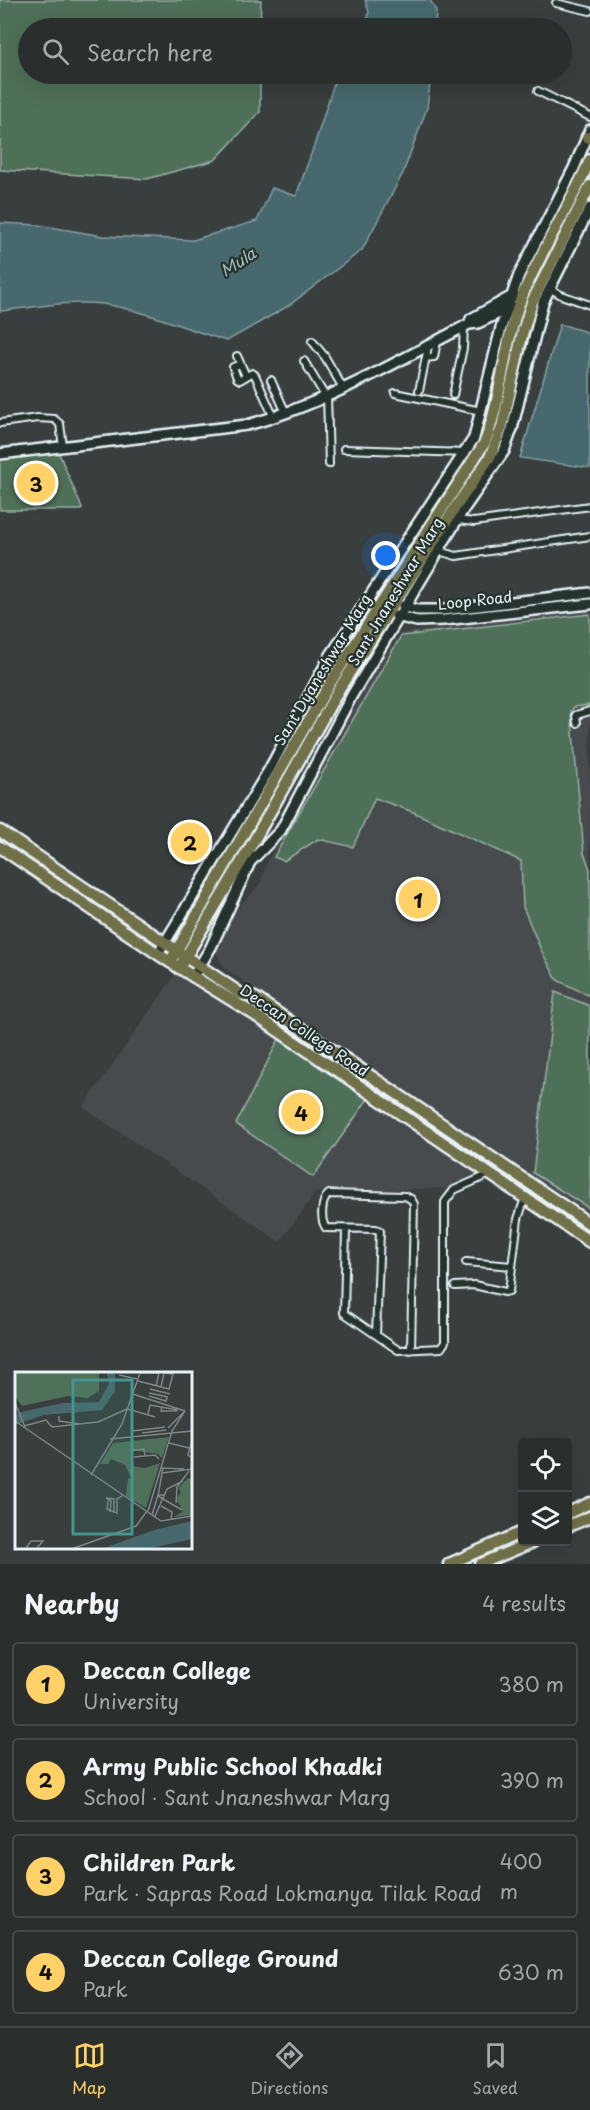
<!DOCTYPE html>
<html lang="en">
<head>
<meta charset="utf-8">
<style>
	:root { --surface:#2a2f2e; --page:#363b3a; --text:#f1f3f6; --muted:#a5a9aa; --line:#464a4a; --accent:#ffd166 }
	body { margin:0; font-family:"Playpen Sans",sans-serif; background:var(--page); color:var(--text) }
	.controls { position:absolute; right:18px; bottom:18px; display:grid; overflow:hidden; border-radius:6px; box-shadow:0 6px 24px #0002 }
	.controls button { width:54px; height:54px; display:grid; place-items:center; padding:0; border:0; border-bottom:2px solid var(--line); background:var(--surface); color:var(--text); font:30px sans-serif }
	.you { position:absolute; left:386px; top:556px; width:21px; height:21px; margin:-15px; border:4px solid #fff; border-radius:50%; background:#1a73e8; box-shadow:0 0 0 9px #1a73e833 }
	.badge { display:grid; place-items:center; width:39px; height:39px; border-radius:50%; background:var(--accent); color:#111; font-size:20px; font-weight:700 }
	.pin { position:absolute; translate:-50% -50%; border:3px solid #fff; box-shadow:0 2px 6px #0006 }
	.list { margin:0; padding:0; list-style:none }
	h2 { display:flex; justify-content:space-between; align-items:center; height:78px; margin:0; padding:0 24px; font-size:26px }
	h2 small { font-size:20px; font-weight:400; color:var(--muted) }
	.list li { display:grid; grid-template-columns:39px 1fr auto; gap:18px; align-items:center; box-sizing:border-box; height:84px; margin:0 12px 12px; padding:0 12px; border:2px solid var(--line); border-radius:6px }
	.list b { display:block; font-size:22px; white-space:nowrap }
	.list p { margin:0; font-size:20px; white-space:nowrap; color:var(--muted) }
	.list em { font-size:20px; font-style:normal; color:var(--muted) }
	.icon { flex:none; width:33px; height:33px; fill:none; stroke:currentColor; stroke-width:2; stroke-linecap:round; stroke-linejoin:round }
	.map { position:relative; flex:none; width:590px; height:1564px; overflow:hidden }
	.search { position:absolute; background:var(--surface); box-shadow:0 6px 24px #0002; left:18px; right:18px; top:18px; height:66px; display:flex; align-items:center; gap:15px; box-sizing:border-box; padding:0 21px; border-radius:33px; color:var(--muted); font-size:22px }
	.sheet { height:462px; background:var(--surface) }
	nav { display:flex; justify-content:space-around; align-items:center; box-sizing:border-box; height:84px; border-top:2px solid var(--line); background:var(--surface); font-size:16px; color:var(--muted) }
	nav a { display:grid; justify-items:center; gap:3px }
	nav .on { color:var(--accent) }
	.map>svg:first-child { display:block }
</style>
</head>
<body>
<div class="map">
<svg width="590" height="1564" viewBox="0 0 590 1564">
	<rect width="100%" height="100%" fill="#383f3e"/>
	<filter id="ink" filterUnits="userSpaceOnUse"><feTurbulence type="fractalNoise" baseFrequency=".0167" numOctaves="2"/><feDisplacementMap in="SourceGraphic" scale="12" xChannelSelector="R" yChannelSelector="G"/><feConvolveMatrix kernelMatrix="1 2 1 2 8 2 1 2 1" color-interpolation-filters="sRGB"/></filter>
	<g filter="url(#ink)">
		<path fill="#474b4d" d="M590,611V1214L264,996L224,968L217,954V945L225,934L233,914L260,884L267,862L367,683L400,633Z
			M178,971L481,1175L449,1188L316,1192L280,1242L83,1107Z"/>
		<path fill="#4f7059" stroke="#9cb0a8" stroke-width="1.5" d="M0,0H261L260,28H28V74H260V112L215,160L147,179L0,170Z
			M58,451L82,508L81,510H0V458Z
			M590,614V705L574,707L571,711L584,853L590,869V996L557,980L541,950L523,907L521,861L413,812L375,798L353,847L318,839L284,861L274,857L401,636Z
			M555,992L590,1006V1209L533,1173Z
			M279,1039L368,1099L313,1177L236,1124Z"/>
		<path fill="#47696d" stroke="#879fa5" stroke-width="1.5" d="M365,0H430L436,11L435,28H366L369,12Z
			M337,74H431L427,108L403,173L362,250L288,306L227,341C186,329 145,310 102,304C70,300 32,308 0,311V223L38,225L103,236L193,240L257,221L272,188L296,196L314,146Z
			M560,324L590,333V468L520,458Z"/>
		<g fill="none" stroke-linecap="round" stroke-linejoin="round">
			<defs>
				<path id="street" d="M556,3L590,11
					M538,91L590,117
					M549,288L561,295L590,305
					M312,341L325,357L343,388
					M237,356L246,376
					M426,358L434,357L437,341
					M304,361L325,396
					M240,364L233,367L237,378L240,380L252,373L255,375L274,418
					M271,380L286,413
					M419,391L428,347
					M395,393L481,411
					M327,395L329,464
					M453,395L463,348L464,327
					M0,423L38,418L54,419L60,424L63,447
					M344,449L466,453
					M457,520L474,522L590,506
					M439,551L456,556L590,536
					M577,723L576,715L590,711
					M346,1230L344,1313L398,1350L441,1348L445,1342V1202L454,1190L490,1174
					M466,1262L512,1266
					M455,1286L474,1285L505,1292L509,1291L518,1219L525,1198
					M376,1335L380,1231L376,1229L326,1228C320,1220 321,1200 329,1194L405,1196L411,1199L414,1204L411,1350"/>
				<path id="secondary" d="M469,324L471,319L514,295
					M0,454L247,425C325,404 398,361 469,324L478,323L510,308
					M403,606L417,610H443L590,593
					M396,616L417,621L444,620L590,604
					M158,954L269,770L329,658L474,438L501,328L519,275L574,168L590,130
					M193,977L211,947L250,862L281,830L352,695L463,510L504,451L512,429L543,302L590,208"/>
				<path id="primary" d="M587,137L590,138
					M0,831L241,994L255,998L590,1224
					M0,847L170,962L249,1011L590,1242
					M170,962L330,683L485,442C502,398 503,349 519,304C538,254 569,209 590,160
					M179,968L252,844L339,689L457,505L490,457L502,427L523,331L532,302L590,186
					M568,1513L590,1503
					M568,1526L590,1517
					M449,1564L522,1532
					M480,1564L533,1542"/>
			</defs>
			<use href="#street" stroke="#e8f1f8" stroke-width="10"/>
			<use href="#secondary" stroke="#e8f1f8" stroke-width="14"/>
			<use href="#primary" stroke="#e8f1f8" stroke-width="15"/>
			<use href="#street" stroke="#26332d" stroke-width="6"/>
			<use href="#secondary" stroke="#26332d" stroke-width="9"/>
			<use href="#primary" stroke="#70704a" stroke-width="10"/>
		</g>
	</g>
	<g text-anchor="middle" stroke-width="4.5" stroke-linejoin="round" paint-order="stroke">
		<g font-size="15" fill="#e8f1f8" stroke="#26332d">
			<text transform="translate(396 592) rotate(-59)" y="5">Sant Jnaneshwar Marg</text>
			<text transform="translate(475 601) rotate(-6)" y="5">Loop Road</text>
			<text transform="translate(323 670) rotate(-59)" y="5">Sant Dyaneshwar Marg</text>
			<text transform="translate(304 1031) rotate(34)" y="5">Deccan College Road</text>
		</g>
		<g font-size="16" font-style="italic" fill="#a8bbc0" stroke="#26332d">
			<text transform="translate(238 262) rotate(-33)" y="6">Mula</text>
		</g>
	</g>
	<g transform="translate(15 1372)">
		<rect width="177" height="177" fill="#383f3e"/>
		<path d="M0,1H84V19L73,26L53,24L7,34L0,25ZM154,65L147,86L143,82L115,78L117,94L130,96L145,91L131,136L111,124L113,106L117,107L110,93L96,87L93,92H85L98,71ZM173,106L177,107V143L159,145L168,139L161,127L166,120L163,116Z" fill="#4f7059"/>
		<path d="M92,1H100V19L87,38L29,43L0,53V44L6,40L48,31L84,30L94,12ZM177,149V167L136,176H89L139,158Z" fill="#47696d"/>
		<path fill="none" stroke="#7e8688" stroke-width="1.5" d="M126,1H144L141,14M104,3L122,7M123,9L154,17L158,2L149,1L146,15M135,17L155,22M134,21L153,25M118,22L170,39M134,24L151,29L152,25M0,31L10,55M147,35L146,39H162M113,37L140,45M133,42L135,33L163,38M44,44V49L65,52M0,49L146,149L177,144M9,54L31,48L37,55L83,50L112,37M153,56L170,39M117,59L150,55M127,61L151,58M95,67L177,59M154,71L174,76M115,79L129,77L130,84M119,85L140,83L144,87M177,86L173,83L177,68M148,95L143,124L167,138M148,96L169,97M147,101L177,97M76,103L107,52L125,1M93,129L92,137L102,141V127L107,124M161,131L162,115L174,99M146,134L157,140L156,147M133,139L157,59L170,39M95,140L96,129L91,126L99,127V141M137,143L143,123H150M140,144L152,117L168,109M11,176L16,169H28L22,176M59,176L121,154L132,139"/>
		<path fill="#459590" fill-opacity="0.15" stroke="#459590" stroke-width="3" d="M58,8H117V162H58Z"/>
		<rect width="177" height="177" fill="none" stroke="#e8f1f8" stroke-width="3"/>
	</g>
</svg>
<div class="controls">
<button><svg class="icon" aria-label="locate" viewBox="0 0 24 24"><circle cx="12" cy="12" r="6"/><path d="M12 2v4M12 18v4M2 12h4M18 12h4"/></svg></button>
<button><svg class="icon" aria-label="layers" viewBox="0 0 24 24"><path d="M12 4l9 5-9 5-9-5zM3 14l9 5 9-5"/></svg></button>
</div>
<div class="you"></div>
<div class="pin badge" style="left:418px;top:899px">1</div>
<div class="pin badge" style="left:190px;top:842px">2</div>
<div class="pin badge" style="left:36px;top:483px">3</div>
<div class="pin badge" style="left:301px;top:1112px">4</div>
<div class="search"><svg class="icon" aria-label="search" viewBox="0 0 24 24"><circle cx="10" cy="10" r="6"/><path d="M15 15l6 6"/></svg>Search here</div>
</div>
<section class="sheet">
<h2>Nearby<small>4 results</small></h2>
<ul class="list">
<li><span class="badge">1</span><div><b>Deccan College</b><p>University</p></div><em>380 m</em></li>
<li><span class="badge">2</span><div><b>Army Public School Khadki</b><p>School · Sant Jnaneshwar Marg</p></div><em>390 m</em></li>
<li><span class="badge">3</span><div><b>Children Park</b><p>Park · Sapras Road Lokmanya Tilak Road</p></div><em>400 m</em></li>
<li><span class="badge">4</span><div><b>Deccan College Ground</b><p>Park</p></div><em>630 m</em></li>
</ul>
</section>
<nav>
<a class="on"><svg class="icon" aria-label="map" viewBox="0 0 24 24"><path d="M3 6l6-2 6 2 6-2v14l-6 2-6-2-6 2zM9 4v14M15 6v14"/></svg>Map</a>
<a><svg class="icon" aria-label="directions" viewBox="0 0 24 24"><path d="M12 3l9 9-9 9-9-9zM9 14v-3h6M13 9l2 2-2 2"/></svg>Directions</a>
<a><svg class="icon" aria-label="saved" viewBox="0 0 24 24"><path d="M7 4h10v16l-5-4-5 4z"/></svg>Saved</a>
</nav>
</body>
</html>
